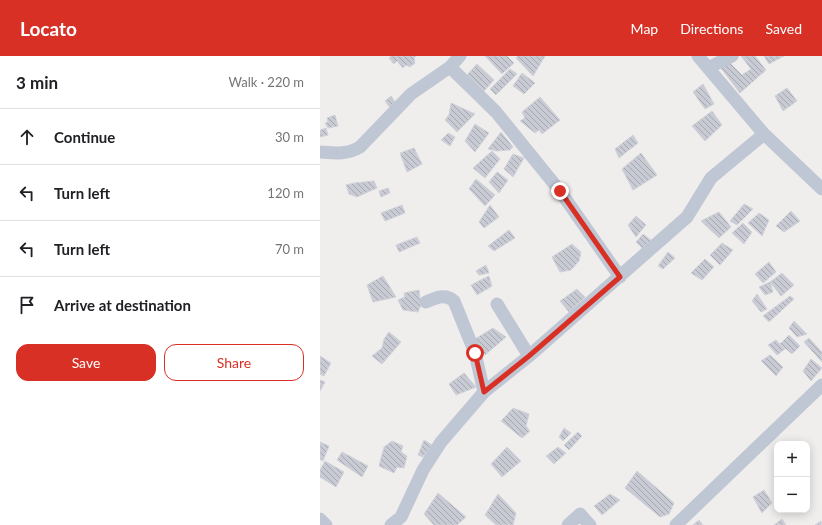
<!DOCTYPE html>
<html lang="en">
<head>
<meta charset="utf-8">
<style>
	:root { --surface:#fff; --page:#f2f2f2; --text:#202124; --muted:#757577; --line:#e0e0e0; --accent:#d93025 }
	body { margin:0; font-family:Lato,sans-serif; background:var(--page); color:var(--text) }
	.controls { position:absolute; right:12px; bottom:12px; display:grid; overflow:hidden; border-radius:8px; box-shadow:0 2px 10px #0003 }
	.controls button { width:36px; height:36px; display:grid; place-items:center; padding:0; border:0; border-bottom:1px solid var(--line); background:var(--surface); color:var(--text); font:20px sans-serif }
	.stop { position:absolute; width:12px; height:12px; margin:-9px; border:3px solid #d93025; border-radius:50%; background:#fff }
	.stop.end { background:#d93025; border-color:#fff; box-shadow:0 1px 4px #0008 }
	.list { margin:0; padding:0; list-style:none }
	h2 { display:flex; justify-content:space-between; align-items:center; height:52px; margin:0; padding:0 16px; font-size:17px }
	h2 small { font-size:13px; font-weight:400; color:var(--muted) }
	.list li { display:grid; grid-template-columns:26px 1fr auto; gap:12px; align-items:center; box-sizing:border-box; height:56px; padding:0 16px; border-top:1px solid var(--line) }
	.list b { display:block; font-size:15px; white-space:nowrap }
	.list em { font-size:13px; font-style:normal; color:var(--muted) }
	.actions { display:flex; gap:8px; padding:12px 16px }
	.actions a { flex:1; padding:9px 0; border:1px solid var(--accent); border-radius:12px; text-align:center; font-size:14px; color:var(--accent) }
	.actions .main { background:var(--accent); color:#fff }
	.icon { flex:none; width:22px; height:22px; fill:none; stroke:currentColor; stroke-width:2; stroke-linecap:round; stroke-linejoin:round }
	.map { position:relative; flex:none; width:502px; height:469px; overflow:hidden }
	header { display:flex; align-items:center; gap:24px; box-sizing:border-box; height:56px; padding:0 20px; background:var(--accent); color:#fff }
	header strong { font-size:19px }
	nav { display:flex; gap:22px; margin-inline-start:auto; font-size:14px }
	main { display:flex }
	aside { flex:1; background:var(--surface) }
	.map>svg:first-child { display:block }
</style>
</head>
<body>
<header>
<strong>Locato</strong>
<nav><a>Map</a><a>Directions</a><a>Saved</a></nav>
</header>
<main>
<aside>
<h2>3 min<small>Walk · 220 m</small></h2>
<ul class="list">
<li><svg class="icon" aria-label="ahead" viewBox="0 0 24 24"><path d="M12 20V5M6 11l6-6 6 6"/></svg><div><b>Continue</b></div><em>30 m</em></li>
<li><svg class="icon" aria-label="left" viewBox="0 0 24 24"><path d="M17 20v-9H6M10 6l-5 5 5 5"/></svg><div><b>Turn left</b></div><em>120 m</em></li>
<li><svg class="icon" aria-label="left" viewBox="0 0 24 24"><path d="M17 20v-9H6M10 6l-5 5 5 5"/></svg><div><b>Turn left</b></div><em>70 m</em></li>
<li><svg class="icon" aria-label="arrive" viewBox="0 0 24 24"><path d="M6 21V4h12l-3 4 3 4H6"/></svg><div><b>Arrive at destination</b></div></li>
</ul>
<div class="actions"><a class="main">Save</a><a>Share</a></div>
</aside>
<div class="map">
<svg width="502" height="469" viewBox="0 0 502 469">
	<defs>
		<pattern id="building-back-hatch" width="6" height="6" patternUnits="userSpaceOnUse"><rect width="6" height="6" fill="#c9cbd4"/><path d="M-1 5l2 2M0 0l6 6M5-1l2 2" fill="none" stroke="#a5a7af"/></pattern>
	</defs>
	<rect width="100%" height="100%" fill="#f0eeed"/>
	<path fill="url(#building-back-hatch)" stroke="#d1d2da" d="M71,0H96L94,2L95,7L90,11L86,9L83,12L77,5L74,8L69,2Z
		M165,0H187L194,7L182,18Z
		M198,0H225L213,20L196,2Z
		M421,0H435L446,14L420,37L400,11L409,6L422,19L431,13Z
		M444,0H464L449,8Z
		M157,8L174,24L164,35L147,19Z
		M190,13L197,18L176,39L170,33Z
		M202,17L215,27L204,38L193,30Z
		M383,28L394,48L385,53L373,36Z
		M467,32L477,45L463,55L455,40Z
		M71,40L77,49L71,53L65,45Z
		M220,41L240,64L222,78L219,74L215,77L200,65L205,62L202,56Z
		M131,47L155,58L137,76L125,64L129,59Z
		M392,55L402,69L385,85L372,70Z
		M15,59L18,70L8,72L5,67L8,66L7,62Z
		M155,68L169,77L155,96L145,85Z
		M6,72L8,79L0,81V74Z
		M181,76L193,91L190,94L177,95L168,93Z
		M128,77L135,81L130,90L121,84Z
		M313,79L318,87L299,102L295,93Z
		M94,92L102,108L87,116L80,97Z
		M172,95L180,103L165,122L153,112Z
		M321,97L337,119L313,134L302,113Z
		M193,98L204,102L193,121L184,113Z
		M177,116L188,124L179,137L169,126Z
		M156,123L175,139L165,150L149,133Z
		M54,125L57,132L37,141L29,138L26,129L34,127Z
		M68,132L70,137L61,141L59,135Z
		M424,148L433,153L417,169L410,165Z
		M82,149L85,157L65,165L61,157Z
		M170,149L179,161L164,172L159,166Z
		M471,155L480,165L464,176L456,170Z
		M399,156L411,171L399,182L381,165Z
		M439,157L449,164L442,180L428,167Z
		M316,160L326,169L316,181L308,169Z
		M423,167L432,176L424,188L412,177Z
		M189,174L195,182L174,195L168,190Z
		M323,178L332,185L324,194L316,186Z
		M97,181L100,187L79,196L76,189Z
		M402,187L413,194L400,209L390,199Z
		M252,188L261,196L259,205L251,214L240,216L232,201Z
		M348,196L355,202L343,213L338,210Z
		M385,203L394,211L382,224L371,217Z
		M449,206L456,216L443,227L435,218Z
		M166,209L169,217L159,219L156,215Z
		M462,217L474,229L461,240L450,226Z
		M63,220L76,241L53,246L47,229Z
		M169,220L172,230L157,239L151,229Z
		M450,226L453,236L445,239L439,231Z
		M257,233L265,241L249,256L240,245Z
		M99,234L101,249L98,256L83,254L78,244L85,241L84,237Z
		M437,238L447,253L441,256L432,245Z
		M470,240L474,243L449,266L443,260Z
		M474,265L487,278L477,281L469,272Z
		M173,272L186,281L165,299L155,283Z
		M69,276L81,286L62,308L52,300L62,292L64,283Z
		M469,279L480,290L472,298L460,288Z
		M489,282L502,296V306L484,286Z
		M456,284L465,293L457,299L448,289Z
		M450,299L463,311L456,320L441,305Z
		M0,300L11,307L4,320L0,318Z
		M491,303L502,312L491,325L483,315Z
		M144,317L156,331L136,339L129,328Z
		M0,324L5,326L0,335Z
		M193,352L209,358L206,370L210,375L202,382L181,365Z
		M244,372L251,377L243,385L239,381Z
		M258,376L262,380L249,394L244,389Z
		M104,384L112,389L103,401L98,399Z
		M72,385L83,390L81,396L87,400L84,412L77,411L74,417L59,410L64,391Z
		M0,386L9,390L3,405L0,403Z
		M187,391L201,405L182,421L171,408Z
		M238,391L246,397L234,408L226,400Z
		M22,396L48,410L42,421L17,404Z
		M5,405L24,416L16,431L0,421V414Z
		M317,415L354,447L349,458L340,461L305,432Z
		M444,434L452,447L442,457L433,441Z
		M118,437L146,461L137,469H114L104,458Z
		M178,438L196,457L193,469H176L165,459Z
		M290,438L300,444L282,459L274,450Z
		M462,463L466,469H454Z
		M379,464L383,469H373Z
		M501,465L502,469H495Z"/>
	<g fill="none" stroke-linecap="round" stroke-linejoin="round">
		<path stroke="#c0c7d4" stroke-width="13" d="M378,0L444,78L502,133
			M130,11L176,56L240,135L300,221
			M388,12L412,0
			M0,96C14,97 27,99 40,91L91,38L130,11L140,0
			M106,246C116,242 125,237 134,245L155,297L164,336
			M177,248L209,300
			M0,463L6,469
			M71,469L81,461L103,414L121,386L164,336L209,300L367,161L391,122L444,78
			M248,469L260,458L270,469
			M356,469L502,329"/>
	</g>
	<g fill="none" stroke-linecap="round" stroke-linejoin="round">
		<path stroke="#d93025" stroke-width="5" d="M155,297L164,336L209,300L300,221L240,135"/>
	</g>
</svg>
<div class="controls">
<button>+</button>
<button>−</button>
</div>
<div class="stop" style="left:155px;top:297px"></div>
<div class="stop end" style="left:240px;top:135px"></div>
</div>
</main>
</body>
</html>
